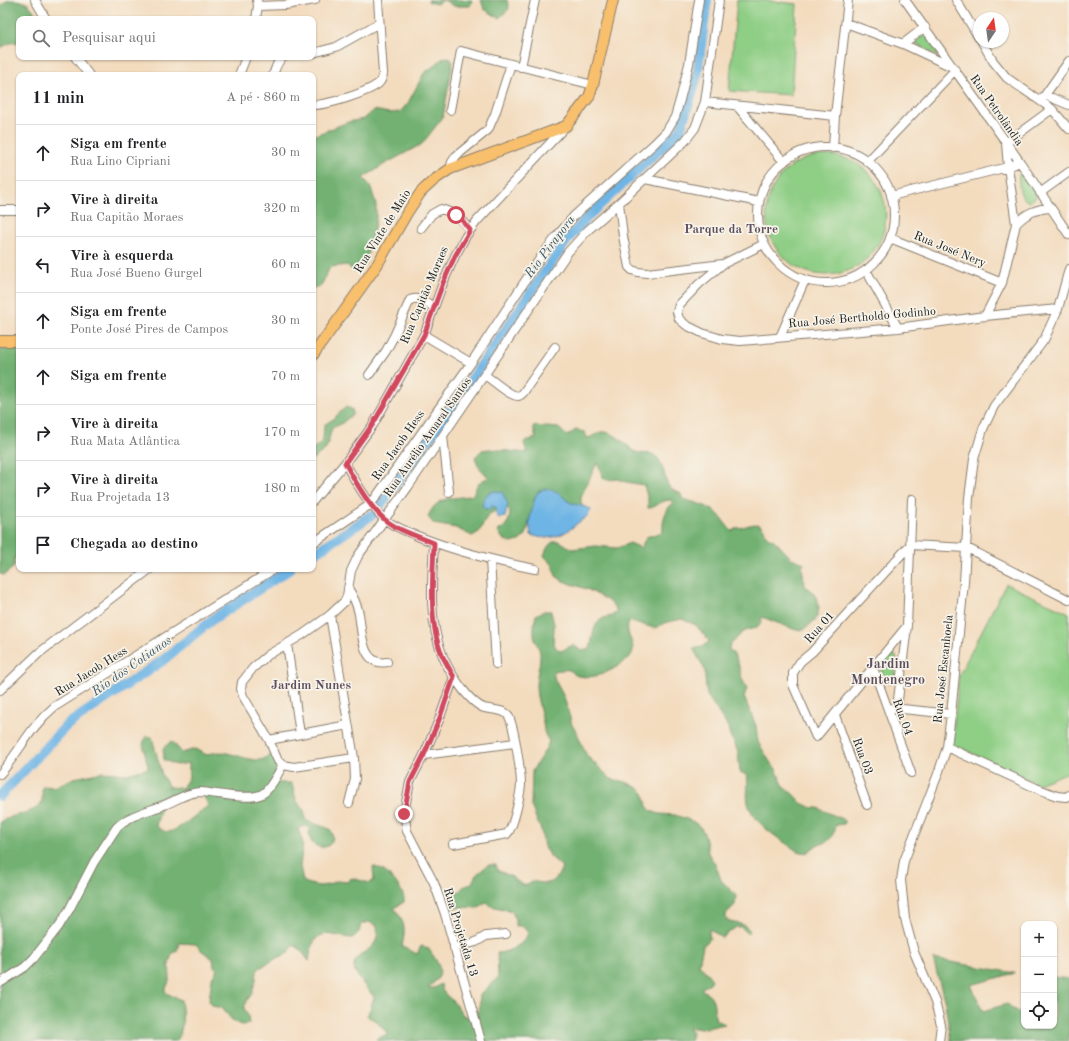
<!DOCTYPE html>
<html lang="pt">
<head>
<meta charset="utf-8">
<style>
	:root { --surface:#fff; --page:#f6f6f6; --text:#202124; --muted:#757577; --line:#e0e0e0 }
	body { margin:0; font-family:"Old Standard TT",serif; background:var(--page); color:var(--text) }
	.controls { position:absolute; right:12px; bottom:12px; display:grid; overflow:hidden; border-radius:8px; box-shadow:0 1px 3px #0004 }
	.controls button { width:36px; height:36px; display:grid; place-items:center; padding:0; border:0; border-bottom:1px solid var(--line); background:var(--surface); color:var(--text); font:20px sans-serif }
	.compass { position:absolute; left:973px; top:12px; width:36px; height:36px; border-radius:50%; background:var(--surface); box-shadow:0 1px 3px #0004; rotate:13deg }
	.stop { position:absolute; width:12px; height:12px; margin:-9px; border:3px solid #d1495b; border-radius:50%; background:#fff }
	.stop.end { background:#d1495b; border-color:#fff; box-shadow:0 1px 4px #0008 }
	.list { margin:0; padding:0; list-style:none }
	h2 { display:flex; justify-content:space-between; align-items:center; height:52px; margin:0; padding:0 16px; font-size:17px }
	h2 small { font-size:13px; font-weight:400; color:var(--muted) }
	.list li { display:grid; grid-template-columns:26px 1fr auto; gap:12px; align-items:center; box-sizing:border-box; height:56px; padding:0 16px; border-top:1px solid var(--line) }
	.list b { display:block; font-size:15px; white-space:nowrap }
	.list p { margin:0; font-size:13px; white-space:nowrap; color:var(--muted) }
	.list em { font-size:13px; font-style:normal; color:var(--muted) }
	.icon { flex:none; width:22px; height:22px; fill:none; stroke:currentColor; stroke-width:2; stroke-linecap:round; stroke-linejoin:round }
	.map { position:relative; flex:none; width:1069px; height:1041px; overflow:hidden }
	.search { position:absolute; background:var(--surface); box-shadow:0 1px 3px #0004; left:16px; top:16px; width:300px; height:44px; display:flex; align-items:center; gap:10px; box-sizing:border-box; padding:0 14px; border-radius:8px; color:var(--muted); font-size:15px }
	.panel { position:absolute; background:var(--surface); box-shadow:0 1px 3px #0004; left:16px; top:72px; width:300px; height:500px; border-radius:8px }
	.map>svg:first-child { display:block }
</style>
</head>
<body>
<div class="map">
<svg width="1069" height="1041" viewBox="0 0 1069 1041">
	<rect width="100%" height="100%" fill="#f7f3e8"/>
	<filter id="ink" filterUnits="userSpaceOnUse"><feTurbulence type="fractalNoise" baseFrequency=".025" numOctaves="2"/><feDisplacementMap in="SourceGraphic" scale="8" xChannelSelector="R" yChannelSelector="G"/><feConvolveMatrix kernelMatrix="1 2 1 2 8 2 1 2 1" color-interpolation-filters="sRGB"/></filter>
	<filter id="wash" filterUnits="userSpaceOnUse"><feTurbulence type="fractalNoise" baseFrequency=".012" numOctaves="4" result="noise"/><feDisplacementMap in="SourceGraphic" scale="16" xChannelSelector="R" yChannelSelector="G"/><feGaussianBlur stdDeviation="0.9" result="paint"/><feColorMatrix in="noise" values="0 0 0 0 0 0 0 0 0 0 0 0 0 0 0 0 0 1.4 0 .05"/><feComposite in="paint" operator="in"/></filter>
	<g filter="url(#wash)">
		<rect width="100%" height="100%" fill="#f3dbbe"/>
		<path fill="#8ece85" stroke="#557550" d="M737,0H762L797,4L791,95L729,91Z
			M925,28L939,57L909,40Z
			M766 215a60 60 0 1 1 120 0a60 60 0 1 1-120 0Z
			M1019,174L1027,175L1036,192V197L1030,202C1019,200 1018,184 1019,174Z
			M1006,584L1069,613V772L1038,784L952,744L959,675Z
			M891,654L895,655L897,659L894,682L889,684L885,682L880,666L882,662Z"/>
		<path fill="#72b172" stroke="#476647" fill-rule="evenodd" d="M8,0C27,0 29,3 39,19H19V42L10,43L0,48V6Z
			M428,0H472L470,6H454L444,0L436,4L429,2Z
			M481,0H507L509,9L499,18L484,9Z
			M449,57L453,62L443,117L422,144L385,164L363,178L370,185L376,204V220L365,265L354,272L347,265L330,267L321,286L313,288V136L348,122L364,119L374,110L389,113L400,112L408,103L424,73L434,66L443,58Z
			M19,348V557L14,558V567L4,575L0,574V350Z
			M346,407L352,409L353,414L341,424L332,428L326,449L313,459V448L317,446L323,440L324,425L332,420Z
			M533,426L559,428L567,436L577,429L580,431L585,432L587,438C594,437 598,431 604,432C616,432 626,446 636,452C644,456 654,449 660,462C667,475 663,489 680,493L683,499C693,502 706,505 716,512C721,516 726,526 732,531C739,526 739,529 746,526C759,522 763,524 767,537L774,540L791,558L804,563L802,568L805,586L812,591L817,599L819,608L816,619L805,629L796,630L762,617L761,618L762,621C758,630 750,628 743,632C739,635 733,643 729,646V649C743,662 737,675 747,688L744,697L756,726L758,742L770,762L776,769L784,787L793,794L801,803L812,808H818L842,819L845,822L844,824L836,825C835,831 832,839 826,842C824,844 820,844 817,845C808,851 810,855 797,851C780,839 753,824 748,803C746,793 749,784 747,775L740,772L738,753L735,744L730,736L728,727L707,695L705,678V670L693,648C700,648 705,646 709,641L696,625L682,619L664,623L658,627L654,628L630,621C623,631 634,641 633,650C632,657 626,661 621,664C608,673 594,679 578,676C574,675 574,673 571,671C567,668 558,671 553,671L555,680L564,697L572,725L577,733L587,756L611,779L626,782L640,789L644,793L647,806L651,811L659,814L675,815L684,818L694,822L701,828L705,835L708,853L716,866L721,880L736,895L735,905L726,914V919C733,926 743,920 750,931L748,933L741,927H736L722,938L710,929L709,932L710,939L703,946L699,964C702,968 710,976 712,980L710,983L702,988V990C718,997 712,1007 716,1020L725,1024L701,1029L695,1028H688L692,1033L690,1041H377L378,1038L386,1035L387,1033L376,1021L367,1016L371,1007L374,997C369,990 355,976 354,968C353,949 382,954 377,926L369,922L361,924L359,932L353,938C345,938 340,936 333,935C314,931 311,946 309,961L299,948L293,945L287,954L277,958L258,969C256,973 257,975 256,979C256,985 252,987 253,993L247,1000L244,1008L248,1016L249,1024L241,1025L233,1021L222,1008L213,1006L209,1001L212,978L217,970L214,966L213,959L201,950L196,944L179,943L177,951L172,954L169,964L170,979L165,991L168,994L181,1000C183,1015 184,1027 177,1041H0V823C10,813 37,815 42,801C43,796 41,791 43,786L54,787L74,778L103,772L127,774L148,768L143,744L146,736L152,737L162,775L169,787L182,788L189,777V763L176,765L164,760L163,748L172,741L182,753L195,749L207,755C223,746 243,761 260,760C264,760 267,756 271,755C278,766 279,767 273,779L281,783H291C294,788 294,793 296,799C299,808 306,806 305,819L307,821L330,829C343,852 303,855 310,827L305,826L298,828L303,843L300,866L303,881L309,884L320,886L327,885L337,881L348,882L351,878L370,883L374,880L373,867C384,866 406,890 404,902L394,908C405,921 406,930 402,946L417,954L421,946L428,948C433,956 444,968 438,978C435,982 431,985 428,988H434L441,984L442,990L447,996L453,1001L463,1015L471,1018C482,1010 479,1006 480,995L498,977L497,953C508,953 525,944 528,933C524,927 521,925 515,926V919L512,911L491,906L486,902L478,908L460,907L453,909L449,901L450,897L455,892L460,891L463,887L471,884L476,875L488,865H496L497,870L512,877L522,885H526L532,881C549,885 555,885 562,867L549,855L544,847L541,830L531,806L532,771L546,749L549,741C542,732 545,729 542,718C540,707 536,697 536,685C536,675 540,666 540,657C541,650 537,646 535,640C533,631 534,623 536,615L544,611H551C552,616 553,620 554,624C555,635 549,645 561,651L573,645L582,651L590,649C593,638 592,623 604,618C611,616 612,617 617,611L612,604L605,599L589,590L563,581L556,576L552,564L544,556C546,548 552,538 561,542C565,544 568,547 572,549L596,546L617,548L630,543L641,548L646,537L663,532C662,521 665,510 673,503L671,500C659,500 657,508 648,508V500L644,485L626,482L617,479L607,480L603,477L597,463L581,496V503L587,513L540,490L535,497L526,535L519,541L511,543L503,539L498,531C507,526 510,521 510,511L503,506L488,515L479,532L472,536L456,528L434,524L428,517C437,494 453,500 473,495C476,486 479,480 489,478L478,466L475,457L482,450L490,449L527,453L524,443L525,441L536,438ZM201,793L207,802L208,806C198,812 179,831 168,832C164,832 159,828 156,826L162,803Z
			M933,959L1015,973L971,985L983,1011L1007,1004L1024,1017V1026H1054V977L1069,979V1041H951L945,1003Z"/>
		<path fill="#6eb5e5" stroke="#456880" d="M544,489C561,490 558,494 569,502C575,505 585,506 591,509C589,516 585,518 579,522C564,535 551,542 531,535L529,522L535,497L538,492Z
			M495,491L502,492L508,504L505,517L499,518L496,515V507L492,506L490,509H485L482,505C484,497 487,493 495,491Z"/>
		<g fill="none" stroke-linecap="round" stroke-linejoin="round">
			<path stroke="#6eb5e5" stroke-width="10" d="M381,504L454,405L567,240L591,213L680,131L697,76L707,0
				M313,554L372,515
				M0,796L67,725L162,661L213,619L290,569"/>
		</g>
	</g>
	<g filter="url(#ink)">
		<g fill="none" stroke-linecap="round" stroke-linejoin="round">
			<defs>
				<path id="minor" d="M35,0L46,19
					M905,0L1020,162L1069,235
					M956,0L979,38
					M258,6L285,5L315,0
					M256,19L258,6L257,0
					M846,23L903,44L952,67
					M982,42L993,61L1007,78L1052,109L1069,129
					M903,44L925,27
					M313,53L336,47L379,23
					M75,57L89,75
					M521,67L535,0
					M239,75L246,57
					M273,75C276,68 277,60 284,57
					M1045,95L1069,61
					M1041,99L1045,95L1069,105
					M705,102L835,116
					M313,105C328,105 366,93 378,84C381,81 383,77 383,73L378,0
					M737,106L784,162
					M450,110L461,51L593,85
					M758 215a68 68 0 1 1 136 0a68 68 0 1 1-136 0Z
					M833,148L835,116L848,0
					M867,162L955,70
					M450,169L452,162L456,156L488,130L495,114L511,64
					M645,179L759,202
					M1040,193L1069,172
					M891,196L1008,167L1020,162
					M619,203L623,236L629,267L632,270L638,272L647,273L723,264
					M0,210H19
					M1016,224C1026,213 1036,209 1050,208
					M421,228L432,214L441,209C456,213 460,219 470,230
					M890,238L1002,283
					M764,244L723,264L699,284L679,305L677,312L679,319L686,325L702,333L722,339L740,341L898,328L985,316L1058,309
					M866,270L898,328
					M985,316L1002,283L1016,224L1008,167L1006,143L1052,109
					M424,335L471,363
					M780,337L805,280
					M369,375L386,351L395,334L410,300C419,296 427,303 434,307
					M485,375C492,380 510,396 518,396C520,396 521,395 523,393L555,347
					M443,436L449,492
					M345,463C356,482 367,502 383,518C392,526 404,530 415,535C454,551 495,561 535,569
					M313,501L345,463L373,425L424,335L443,283L455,256L466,236L477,221L566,126
					M313,543L371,504L471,363L541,257L557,236L574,216L654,144L666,132L675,117L680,100L689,64L699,0
					M434,543C432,580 428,619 442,654C448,670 468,702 484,708C491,710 502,709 507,714C514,720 521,775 521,785C520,795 514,827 507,834L453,844
					M490,559L496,664
					M348,588C353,596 357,604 359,614C362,631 361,667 387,662
					M330,615L354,758L355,779L349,803
					M907,626L816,737L793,685V673L800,662L812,652L910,545L967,548L1069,600
					M287,644L300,734
					M873,668L911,773
					M454,677L439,720L424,755L410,782L404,813L407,831L434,883L445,914L481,1041
					M0,690L39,653L77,624L150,569
					M893,708L951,714
					M897,708L907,626L912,499
					M835,715L867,805
					M269,740L348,725
					M947,747L1036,788L1057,796L1066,797L1069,795
					M424,755L515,743
					M283,765L294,767L354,758
					M0,774C20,751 30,727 54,707L274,569
					M454,948L476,942L486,936L506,934
					M0,983L25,967L34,958L59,926L69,910L94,862L117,827C129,815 149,811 164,805C177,800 187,792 201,792C216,793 250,801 262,794C270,790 278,773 283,765L278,761L269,740L243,696L241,689L242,682L253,668L268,655L302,635L330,615L345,601L347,596L351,571L358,556L408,487L568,252L588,230L619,203L685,141L695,128L705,102L719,0
					M939,1041L941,1025L935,1002L914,952L905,919L901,880L904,861L938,774L947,747L951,714L964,582L969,498L974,459L983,429L994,406L1044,340L1058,309L1069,269"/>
				<path id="major" d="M0,341H19
					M313,355L377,265L407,213L421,192L434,180L450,169L566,126L589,97L593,85L613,0"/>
			</defs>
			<use href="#minor" stroke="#887c6d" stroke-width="10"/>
			<use href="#major" stroke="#887c6d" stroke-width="12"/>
			<use href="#minor" stroke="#fff" stroke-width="8"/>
			<use href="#major" stroke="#f8bf6c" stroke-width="10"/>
		</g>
	</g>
	<g fill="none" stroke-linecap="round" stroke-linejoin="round" filter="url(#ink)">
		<path stroke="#d1495b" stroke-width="5" d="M404,814L410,782L424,755L439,720L454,677C450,670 446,663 442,655C428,623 433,577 434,543C418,536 398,531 384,519C367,504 356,482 345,463L373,424L424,335L443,283L455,256L470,230L461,219L456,215"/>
	</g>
	<g text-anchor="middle" stroke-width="3.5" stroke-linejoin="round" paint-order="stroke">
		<g font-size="12" fill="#1c1c1c" stroke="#f7f3e8">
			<text transform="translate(997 110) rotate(55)" y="4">Rua Petrolândia</text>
			<text transform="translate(382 231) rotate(-58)" y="4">Rua Vinte de Maio</text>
			<text transform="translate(950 249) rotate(22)" y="4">Rua José Nery</text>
			<text transform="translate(424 295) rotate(-67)" y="4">Rua Capitão Moraes</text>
			<text transform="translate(862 317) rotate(-5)" y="4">Rua José Bertholdo Godinho</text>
			<text transform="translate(427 437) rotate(-55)" y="4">Rua Aurélio Amaral Santos</text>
			<text transform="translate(398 445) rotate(-55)" y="4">Rua Jacob Hess</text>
			<text transform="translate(819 627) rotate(-48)" y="4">Rua 01</text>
			<text transform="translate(943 669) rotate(-84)" y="4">Rua José Escanhoela</text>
			<text transform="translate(91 671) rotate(-32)" y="4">Rua Jacob Hess</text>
			<text transform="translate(903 717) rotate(70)" y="4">Rua 04</text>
			<text transform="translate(863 756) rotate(70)" y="4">Rua 03</text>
			<text transform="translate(461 932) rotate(73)" y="4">Rua Projetada 13</text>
		</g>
		<g font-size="13" font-weight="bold" fill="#5e5060" stroke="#f7f3e8">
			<text x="731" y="233">Parque da Torre</text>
			<text x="311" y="689">Jardim Nunes</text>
		</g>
		<g font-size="13" font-style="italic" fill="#3d596c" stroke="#f7f3e8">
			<text transform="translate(549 246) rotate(-53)" y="5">Rio Pirapora</text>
			<text transform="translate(131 665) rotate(-35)" y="5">Rio dos Cotianos</text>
		</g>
		<g font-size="14" font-weight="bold" fill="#5e5060" stroke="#f7f3e8">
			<text x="888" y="668">Jardim<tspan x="888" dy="16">Montenegro</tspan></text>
		</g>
	</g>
</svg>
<div class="controls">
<button>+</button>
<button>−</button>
<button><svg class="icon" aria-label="locate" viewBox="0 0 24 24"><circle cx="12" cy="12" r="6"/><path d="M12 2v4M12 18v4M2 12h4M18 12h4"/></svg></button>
</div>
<svg class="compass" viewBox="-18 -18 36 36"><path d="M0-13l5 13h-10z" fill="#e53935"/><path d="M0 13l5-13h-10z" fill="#757577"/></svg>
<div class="stop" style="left:456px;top:215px"></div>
<div class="stop end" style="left:404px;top:814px"></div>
<div class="search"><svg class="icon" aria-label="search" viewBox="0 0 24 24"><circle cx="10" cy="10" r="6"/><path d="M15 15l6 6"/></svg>Pesquisar aqui</div>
<section class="panel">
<h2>11 min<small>A pé · 860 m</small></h2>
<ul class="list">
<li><svg class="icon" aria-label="ahead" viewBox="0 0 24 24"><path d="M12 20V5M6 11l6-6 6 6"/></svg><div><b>Siga em frente</b><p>Rua Lino Cipriani</p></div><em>30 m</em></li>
<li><svg class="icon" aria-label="right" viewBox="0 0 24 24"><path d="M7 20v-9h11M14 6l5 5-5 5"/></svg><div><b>Vire à direita</b><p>Rua Capitão Moraes</p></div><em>320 m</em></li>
<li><svg class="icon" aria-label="left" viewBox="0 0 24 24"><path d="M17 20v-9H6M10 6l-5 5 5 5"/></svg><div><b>Vire à esquerda</b><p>Rua José Bueno Gurgel</p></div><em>60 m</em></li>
<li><svg class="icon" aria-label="ahead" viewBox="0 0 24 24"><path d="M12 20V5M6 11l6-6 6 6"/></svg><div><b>Siga em frente</b><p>Ponte José Pires de Campos</p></div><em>30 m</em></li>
<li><svg class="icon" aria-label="ahead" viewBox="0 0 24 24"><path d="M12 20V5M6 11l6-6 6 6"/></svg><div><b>Siga em frente</b></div><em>70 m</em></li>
<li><svg class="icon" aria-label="right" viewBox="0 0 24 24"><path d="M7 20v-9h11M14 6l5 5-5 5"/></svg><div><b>Vire à direita</b><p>Rua Mata Atlântica</p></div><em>170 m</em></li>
<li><svg class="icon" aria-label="right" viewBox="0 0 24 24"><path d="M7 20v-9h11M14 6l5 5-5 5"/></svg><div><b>Vire à direita</b><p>Rua Projetada 13</p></div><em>180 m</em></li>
<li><svg class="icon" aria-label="arrive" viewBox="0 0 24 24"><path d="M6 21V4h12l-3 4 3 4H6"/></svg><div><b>Chegada ao destino</b></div></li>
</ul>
</section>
</div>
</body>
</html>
